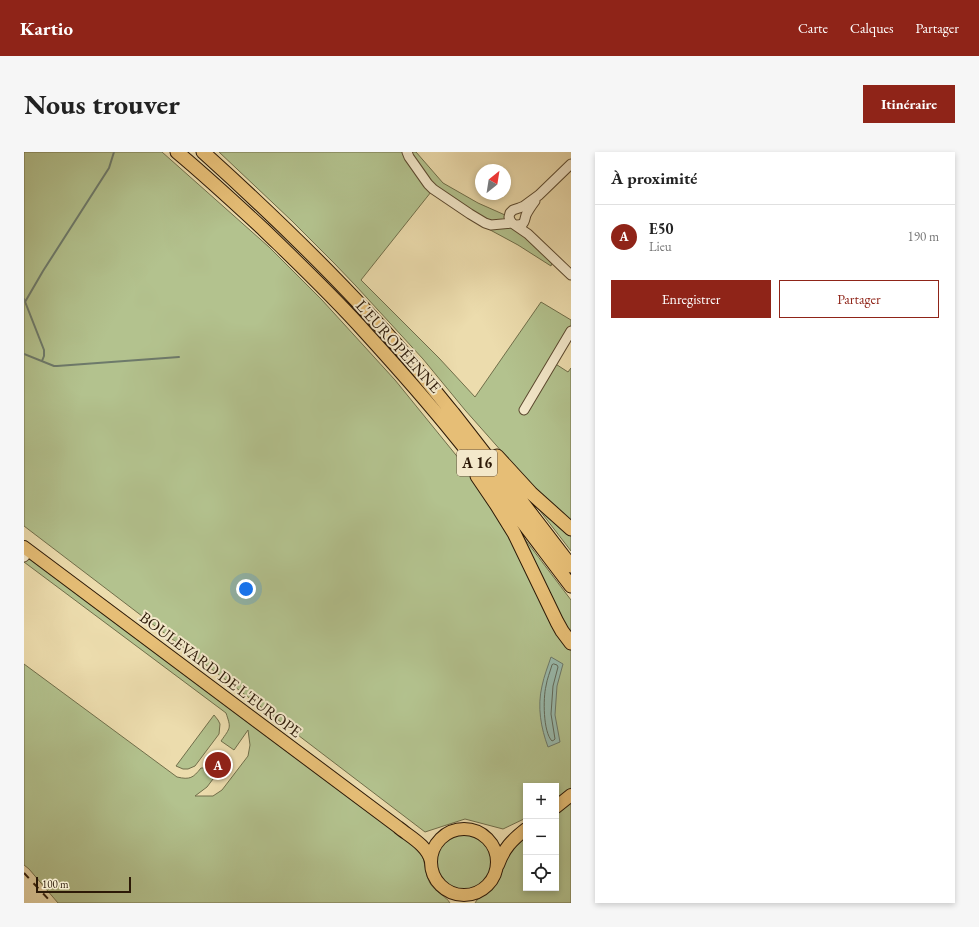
<!DOCTYPE html>
<html lang="fr">
<head>
<meta charset="utf-8">
<style>
	:root { --surface:#fff; --page:#f6f6f6; --text:#222; --muted:#767676; --line:#e0e0e0; --accent:#8f2418 }
	body { margin:0; font-family:"EB Garamond",serif; background:var(--page); color:var(--text) }
	.controls { position:absolute; right:12px; bottom:12px; display:grid; overflow:hidden; border-radius:0px; box-shadow:0 2px 6px #0003 }
	.controls button { width:36px; height:36px; display:grid; place-items:center; padding:0; border:0; border-bottom:1px solid var(--line); background:var(--surface); color:var(--text); font:20px sans-serif }
	.compass { position:absolute; left:451px; top:12px; width:36px; height:36px; border-radius:50%; background:var(--surface); box-shadow:0 2px 6px #0003; rotate:30deg }
	.scale { position:absolute; left:12px; bottom:10px; width:95px; box-sizing:border-box; padding-left:4px; border:2px solid #2c1907; border-top:0; font-size:11px; line-height:14px; white-space:nowrap; color:#2c1907; -webkit-text-stroke:3px #f3e8ca; paint-order:stroke }
	.you { position:absolute; left:222px; top:437px; width:14px; height:14px; margin:-10px; border:3px solid #fff; border-radius:50%; background:#1a73e8; box-shadow:0 0 0 6px #1a73e833 }
	.badge { display:grid; place-items:center; width:26px; height:26px; border-radius:50%; background:var(--accent); color:#fff; font-size:13px; font-weight:700 }
	.pin { position:absolute; translate:-50% -50%; border:2px solid #fff; box-shadow:0 1px 4px #0006 }
	.list { margin:0; padding:0; list-style:none }
	h2 { display:flex; justify-content:space-between; align-items:center; height:52px; margin:0; padding:0 16px; font-size:17px }
	h2 small { font-size:13px; font-weight:400; color:var(--muted) }
	.list li { display:grid; grid-template-columns:26px 1fr auto; gap:12px; align-items:center; box-sizing:border-box; height:64px; padding:0 16px; border-top:1px solid var(--line) }
	.list b { display:block; font-size:15px; white-space:nowrap }
	.list p { margin:0; font-size:13px; white-space:nowrap; color:var(--muted) }
	.list em { font-size:13px; font-style:normal; color:var(--muted) }
	.actions { display:flex; gap:8px; padding:12px 16px }
	.actions a { flex:1; padding:9px 0; border:1px solid var(--accent); border-radius:0px; text-align:center; font-size:14px; color:var(--accent) }
	.actions .main { background:var(--accent); color:#fff }
	.icon { flex:none; width:22px; height:22px; fill:none; stroke:currentColor; stroke-width:2; stroke-linecap:round; stroke-linejoin:round }
	.map { position:relative; flex:none; width:547px; height:751px; overflow:hidden; border-radius:0px }
	header { display:flex; align-items:center; gap:24px; box-sizing:border-box; height:56px; padding:0 20px; background:var(--accent); color:#fff }
	header strong { font-size:19px }
	nav { display:flex; gap:22px; margin-inline-start:auto; font-size:14px }
	.intro { display:flex; align-items:center; justify-content:space-between; box-sizing:border-box; height:96px; padding:0 24px }
	h1 { margin:0; font-size:28px }
	.button { padding:10px 18px; border-radius:0px; background:var(--accent); color:#fff; font-size:14px; font-weight:700 }
	main { display:flex; gap:24px; padding:0 24px }
	aside { flex:1; background:var(--surface); border-radius:0px; box-shadow:0 2px 6px #0003 }
	.map>svg:first-child { display:block }
</style>
</head>
<body>
<header>
<strong>Kartio</strong>
<nav><a>Carte</a><a>Calques</a><a>Partager</a></nav>
</header>
<div class="intro"><h1>Nous trouver</h1><a class="button">Itinéraire</a></div>
<main>
<div class="map">
<svg width="547" height="751" viewBox="0 0 547 751">
	<rect width="100%" height="100%" fill="#ecdcad"/>
	<filter id="stains"><feTurbulence type="fractalNoise" baseFrequency=".005" numOctaves="4"/><feColorMatrix values="0 0 0 0 .2 0 0 0 0 .09 0 0 0 0 .02 0 0 0 .5 -.17"/></filter>
	<radialGradient id="worn" r=".72"><stop offset=".6" stop-color="#630" stop-opacity="0"/><stop offset="1" stop-color="#630" stop-opacity=".3"/></radialGradient>
	<path fill="#b3c28e" stroke="#706e4a" d="M0,0H138L245,95L298,148L371,228L449,324L489,387L547,495V636L532,647V634H502V666L479,677L441,667L401,680L0,374Z
		M195,0H392L419,31L454,51L481,63L528,110L527,114L494,93L457,73L407,40L337,128L415,206L451,245L517,150L547,168V176L527,209L544,220L547,216V399L513,355L495,319L441,258L399,207L332,134L310,111L268,69Z
		M481,361L547,448V485Z
		M0,399L386,689C392,695 399,701 400,710C402,717 402,724 406,731C411,740 422,744 426,751H34L5,717L0,713V512L153,625C166,628 169,626 177,616H181L192,623L183,635L171,644H189L198,638L224,604L226,593L224,578L210,598L197,589C207,575 207,576 202,561L0,410Z
		M190,563L194,568L196,572L195,582L171,614L164,617H159L152,614Z
		M547,650V751H451L453,748L475,728L479,716L480,705L502,685V736H532V662Z
		M411 709a29 29 0 1 1 58 0a29 29 0 1 1-58 0Z"/>
	<path fill="#99bbae" stroke="#6d7a6b" d="M527,505L539,512L533,534L531,563L536,590L524,595C517,576 513,555 518,534C520,524 524,514 527,505Z"/>
	<g fill="none" stroke-linecap="round" stroke-linejoin="round">
		<path stroke="#626a5a" stroke-width="1" d="M530,512L533,513L534,515L529,534L527,562L531,587L530,588L528,589C519,580 519,546 522,534C523,527 526,520 528,513Z"/>
		<path stroke="#6d7a6b" stroke-width="2" d="M0,147L20,198V204L18,209
			M1,150L19,119L85,16L90,0
			M0,202L30,214H33L155,205"/>
		<defs>
			<path id="minor" d="M383,0L385,5L404,32L409,37L446,62L461,71L467,73L488,71
				M547,12L515,43L500,54L495,56L489,58L486,61L485,65L486,68L488,71L504,82L547,123
				M492,73C501,73 500,70 502,63C504,59 508,53 511,49
				M500,258L547,179
				M0,405L5,399"/>
			<path id="major" d="M0,395L374,675C386,685 403,693 407,709
				M532,655L547,643
				M407 710a33 33 0 1 1 66 0a33 33 0 1 1-66 0Z
				M474,713C480,696 488,688 502,677"/>
			<path id="highway" d="M153,0C183,25 211,51 239,77C274,111 309,144 341,180C372,214 403,249 432,285C472,334 509,384 547,434
				M179,0C251,65 322,133 385,207C400,225 414,243 429,261C469,312 508,363 547,414
				M473,304L507,341L547,377
				M453,324L472,352L490,381L533,470L538,479L547,491"/>
		</defs>
		<use href="#minor" stroke="#5c4a30" stroke-width="11"/>
		<use href="#major" stroke="#2c1907" stroke-width="14"/>
		<use href="#highway" stroke="#2c1907" stroke-width="15"/>
		<use href="#minor" stroke="#f3e8ca" stroke-width="9"/>
		<use href="#major" stroke="#e6be76" stroke-width="12"/>
		<use href="#highway" stroke="#e6be76" stroke-width="13"/>
		<path stroke="#2c1907" stroke-width="2" stroke-dasharray="7 7" stroke-linecap="butt" d="M0,721L28,751"/>
	</g>
	<g text-anchor="middle" stroke-width="4" stroke-linejoin="round" paint-order="stroke">
		<rect fill="#f3e8ca" stroke="#685742" stroke-width="1" x="433" y="298" width="40" height="26" rx="3"/>
		<g font-size="15" font-weight="bold" fill="#2c1907">
			<text x="453" y="316">A 16</text>
		</g>
		<g font-size="16" fill="#2c1907" stroke="#f3e8ca">
			<text transform="translate(375 194) rotate(48)" y="6">L'EUROPÉENNE</text>
			<text transform="translate(197 522) rotate(37)" y="6">BOULEVARD DE L'EUROPE</text>
		</g>
	</g>
	<rect width="100%" height="100%" filter="url(#stains)"/>
	<rect width="100%" height="100%" fill="url(#worn)"/>
</svg>
<div class="controls">
<button>+</button>
<button>−</button>
<button><svg class="icon" aria-label="locate" viewBox="0 0 24 24"><circle cx="12" cy="12" r="6"/><path d="M12 2v4M12 18v4M2 12h4M18 12h4"/></svg></button>
</div>
<svg class="compass" viewBox="-18 -18 36 36"><path d="M0-13l5 13h-10z" fill="#e53935"/><path d="M0 13l5-13h-10z" fill="#767676"/></svg>
<div class="scale">100 m</div>
<div class="you"></div>
<div class="pin badge" style="left:194px;top:613px">A</div>
</div>
<aside>
<h2>À proximité<small></small></h2>
<ul class="list">
<li><span class="badge">A</span><div><b>E50</b><p>Lieu</p></div><em>190 m</em></li>
</ul>
<div class="actions"><a class="main">Enregistrer</a><a>Partager</a></div>
</aside>
</main>
</body>
</html>
